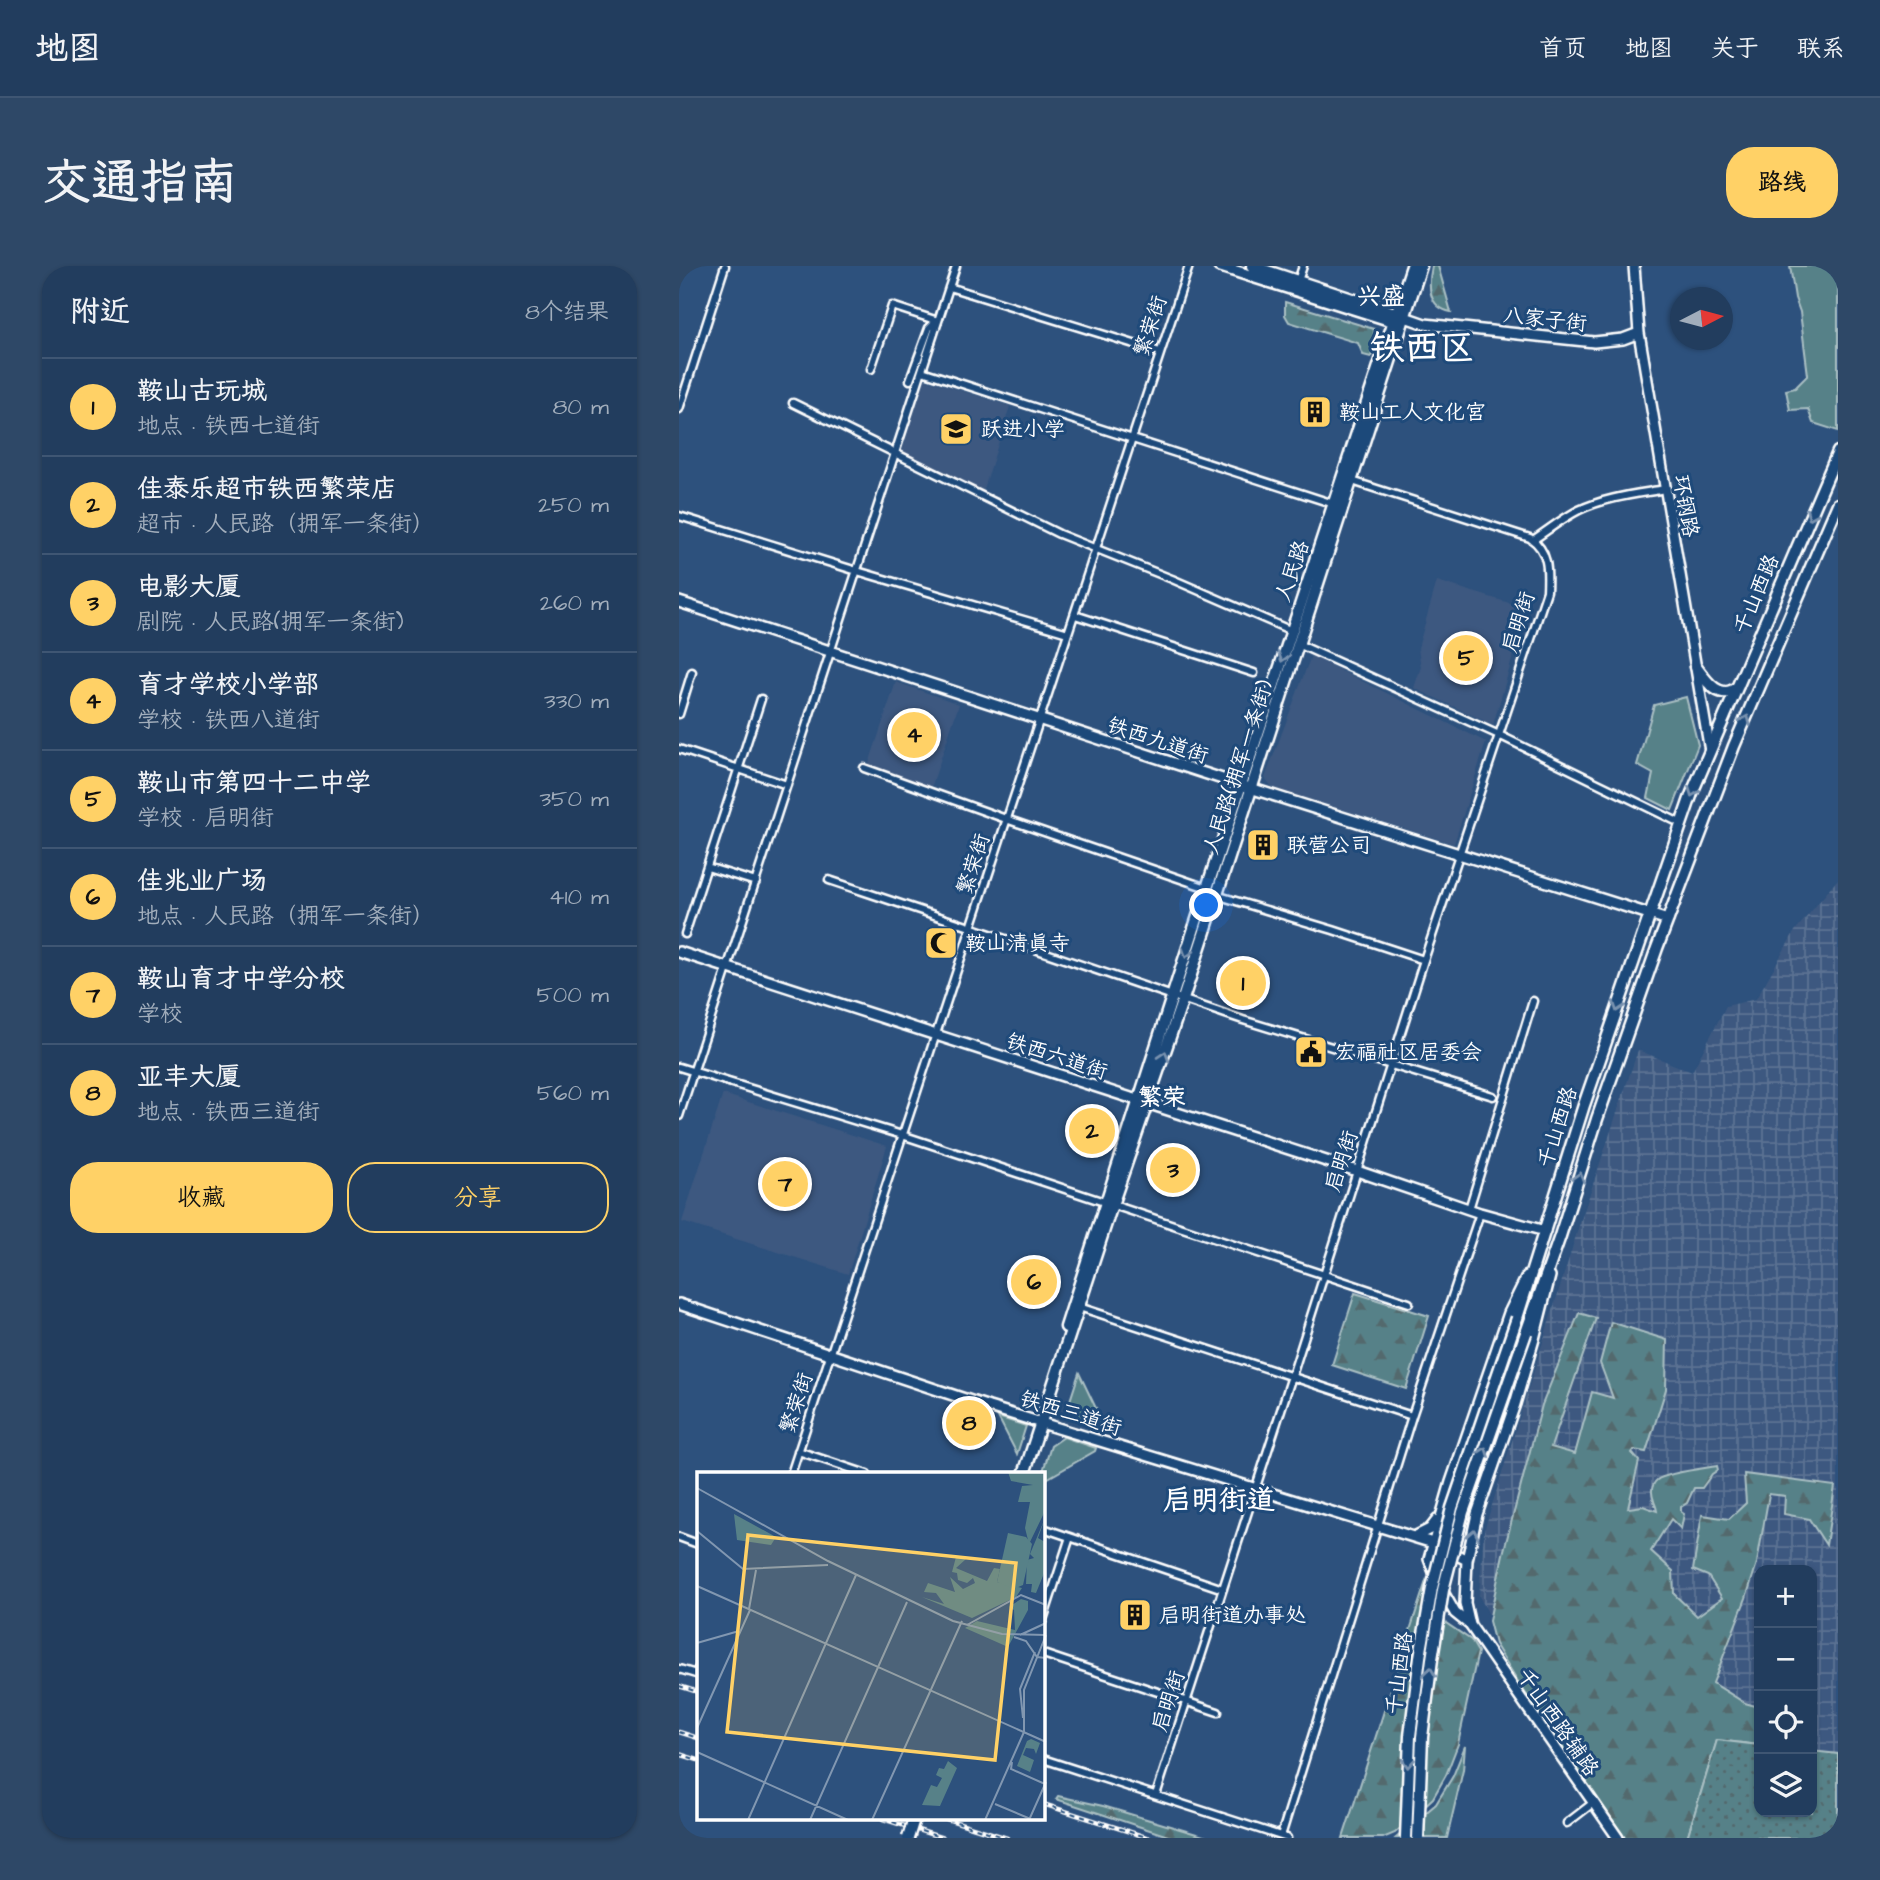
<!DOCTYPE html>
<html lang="zh">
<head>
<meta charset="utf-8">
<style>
	:root { --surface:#223d5e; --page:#2e4867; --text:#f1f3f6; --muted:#a2aebc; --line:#3f5673; --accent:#ffd166 }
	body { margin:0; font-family:"Architects Daughter","LXGW WenKai TC",sans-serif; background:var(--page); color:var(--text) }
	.controls { position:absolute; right:21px; bottom:21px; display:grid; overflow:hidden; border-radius:14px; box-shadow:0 2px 5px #0004 }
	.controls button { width:63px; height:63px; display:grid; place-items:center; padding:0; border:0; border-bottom:2px solid var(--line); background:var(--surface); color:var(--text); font:35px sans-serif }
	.compass { position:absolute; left:991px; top:21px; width:63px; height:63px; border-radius:50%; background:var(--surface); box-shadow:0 2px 5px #0004; rotate:84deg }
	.you { position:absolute; left:528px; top:640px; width:24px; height:24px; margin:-18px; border:5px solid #fff; border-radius:50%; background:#1a73e8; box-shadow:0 0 0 10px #1a73e833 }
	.badge { display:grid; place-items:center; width:46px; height:46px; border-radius:50%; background:var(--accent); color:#111; font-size:23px; font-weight:700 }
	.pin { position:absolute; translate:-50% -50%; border:4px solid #fff; box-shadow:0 2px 7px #0006 }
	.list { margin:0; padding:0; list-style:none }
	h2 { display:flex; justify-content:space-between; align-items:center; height:91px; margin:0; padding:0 28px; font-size:30px }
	h2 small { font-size:23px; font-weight:400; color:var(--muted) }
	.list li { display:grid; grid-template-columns:46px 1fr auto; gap:21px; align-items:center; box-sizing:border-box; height:98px; padding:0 28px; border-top:2px solid var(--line) }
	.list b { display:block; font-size:26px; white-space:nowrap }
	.list p { margin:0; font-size:23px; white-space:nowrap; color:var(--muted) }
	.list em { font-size:23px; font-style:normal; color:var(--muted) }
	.actions { display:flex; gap:14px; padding:21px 28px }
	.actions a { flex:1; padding:16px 0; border:2px solid var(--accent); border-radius:28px; text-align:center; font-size:24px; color:var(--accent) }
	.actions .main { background:var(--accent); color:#111 }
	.icon { flex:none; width:38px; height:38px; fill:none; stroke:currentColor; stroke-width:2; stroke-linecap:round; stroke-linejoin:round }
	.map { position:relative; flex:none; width:1159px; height:1572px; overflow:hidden; border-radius:28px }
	header { display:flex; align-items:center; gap:42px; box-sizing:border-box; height:98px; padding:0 35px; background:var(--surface); border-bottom:2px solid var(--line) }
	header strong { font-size:33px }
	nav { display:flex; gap:38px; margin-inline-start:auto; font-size:24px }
	.intro { display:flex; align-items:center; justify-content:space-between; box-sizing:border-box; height:168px; padding:0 42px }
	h1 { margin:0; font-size:49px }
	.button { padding:18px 32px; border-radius:28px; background:var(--accent); color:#111; font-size:24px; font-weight:700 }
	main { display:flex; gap:42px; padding:0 42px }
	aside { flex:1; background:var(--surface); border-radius:28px; box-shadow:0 2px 5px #0004 }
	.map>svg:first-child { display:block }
</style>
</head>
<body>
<header>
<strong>地图</strong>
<nav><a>首页</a><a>地图</a><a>关于</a><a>联系</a></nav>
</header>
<div class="intro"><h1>交通指南</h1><a class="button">路线</a></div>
<main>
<aside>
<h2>附近<small>8个结果</small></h2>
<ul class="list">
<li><span class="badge">1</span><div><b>鞍山古玩城</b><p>地点 · 铁西七道街</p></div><em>80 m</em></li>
<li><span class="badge">2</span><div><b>佳泰乐超市铁西繁荣店</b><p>超市 · 人民路（拥军一条街）</p></div><em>250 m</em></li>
<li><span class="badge">3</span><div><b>电影大厦</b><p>剧院 · 人民路(拥军一条街)</p></div><em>260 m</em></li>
<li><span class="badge">4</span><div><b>育才学校小学部</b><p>学校 · 铁西八道街</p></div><em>330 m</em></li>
<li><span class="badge">5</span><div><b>鞍山市第四十二中学</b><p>学校 · 启明街</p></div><em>350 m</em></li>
<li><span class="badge">6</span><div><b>佳兆业广场</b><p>地点 · 人民路（拥军一条街）</p></div><em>410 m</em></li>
<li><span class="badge">7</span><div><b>鞍山育才中学分校</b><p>学校</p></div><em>500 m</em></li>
<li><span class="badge">8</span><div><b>亚丰大厦</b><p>地点 · 铁西三道街</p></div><em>560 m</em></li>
</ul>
<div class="actions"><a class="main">收藏</a><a>分享</a></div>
</aside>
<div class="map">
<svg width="1159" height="1572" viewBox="0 0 1159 1572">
	<defs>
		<pattern id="industrial-grid" width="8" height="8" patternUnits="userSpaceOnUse" patternTransform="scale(1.75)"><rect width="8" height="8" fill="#3e5980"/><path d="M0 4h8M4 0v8" fill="none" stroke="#5b7293"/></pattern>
		<pattern id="forest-firs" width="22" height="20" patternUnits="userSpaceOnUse" patternTransform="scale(1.75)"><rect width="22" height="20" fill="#578188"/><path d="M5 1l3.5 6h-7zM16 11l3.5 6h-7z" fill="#52696d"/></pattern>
		<pattern id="park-dots" width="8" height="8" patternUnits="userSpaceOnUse" patternTransform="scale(1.75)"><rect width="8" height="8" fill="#578188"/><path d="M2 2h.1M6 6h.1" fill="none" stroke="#52696d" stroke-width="1.8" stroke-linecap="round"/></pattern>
	</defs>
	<rect width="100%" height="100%" fill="#2d517d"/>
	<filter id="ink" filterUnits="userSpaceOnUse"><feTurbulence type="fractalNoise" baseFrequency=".0143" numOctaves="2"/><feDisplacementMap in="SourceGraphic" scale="14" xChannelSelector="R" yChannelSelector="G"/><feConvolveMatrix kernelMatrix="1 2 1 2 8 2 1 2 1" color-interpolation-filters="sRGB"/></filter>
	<g filter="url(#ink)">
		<path fill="#3e5980" d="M246,113L331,140L304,226L223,186Z
			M758,315L830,337L846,349L814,459L735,422L742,401L739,382Z
			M632,390L807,476L775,578L594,522L586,512Z
			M217,416L280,438L252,522L189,501Z
			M44,828L208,880L169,1008L3,956Z"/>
		<path fill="url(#industrial-grid)" fill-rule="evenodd" d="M1159,613V1572H954L824,1374L800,1330L805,1265L900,960L959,784L1013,806L1047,740L1077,733L1116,665ZM1080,1304H1133V1546H1080Z"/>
		<path fill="#578188" stroke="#abc0c4" stroke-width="2" d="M1111,0H1159V165L1134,157L1129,143L1111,144L1107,124L1116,122L1129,109L1121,46L1116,32Z
			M1007,431L1019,479L993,544L969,532L974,508L958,499L975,439Z
			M400,1107L427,1163L386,1150Z
			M319,1151L347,1160L338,1188Z
			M385,1171L417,1182L416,1185L364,1215L363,1208L372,1180Z"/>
		<path fill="url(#forest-firs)" stroke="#abc0c4" stroke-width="2" d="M753,0H759L772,46C748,41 749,19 753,0Z
			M606,36L695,63L696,79L692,91L684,89L679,77L610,56L606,49Z
			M676,1027L750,1050L727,1123L653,1099Z
			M900,1047L917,1052L872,1181L896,1188L913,1126L934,1132L921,1097L932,1056L988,1074L987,1123L967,1186L955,1184L953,1187L960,1195L949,1242L964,1240L978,1245C977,1237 972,1232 973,1224C973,1221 975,1216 978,1214C985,1207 1026,1202 1038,1200L1039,1204L1033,1208L1023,1222H1015L1008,1237L1002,1241V1246L1005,1248L1002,1263L992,1253L972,1285L994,1305L995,1328L1018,1350L1043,1332L1029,1310L1014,1304L1023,1249L1050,1253L1067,1237L1065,1208L1156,1220L1147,1279L1130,1253L1105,1248L1106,1230L1090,1228L1078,1297L1067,1332L1034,1417L1066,1437L1080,1441V1479L1038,1474L1008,1572H946L843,1422L816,1378L810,1355L824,1288L863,1139Z
			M747,1315L767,1357L792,1374L799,1386L779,1478L767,1509L754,1532L716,1567L704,1572H664Z
			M786,1480L784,1504L768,1572H717L757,1538L774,1510Z
			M379,1530L424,1540L531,1572H495L377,1533Z"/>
		<path fill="url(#park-dots)" stroke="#abc0c4" stroke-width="2" d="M1038,1474L1080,1479V1546H1133V1485L1159,1488V1572H1008Z"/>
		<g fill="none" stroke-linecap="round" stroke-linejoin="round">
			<defs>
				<path id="street" d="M619,15L624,0
					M270,21L481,86
					M192,103L213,40L259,55
					M243,105L655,238
					M231,114L250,62L258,54
					M114,137L380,268L493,313L613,365
					M0,143L46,0
					M0,250L178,305L389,367
					M854,274C869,264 884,252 900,244C927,231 958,228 986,223
					M396,349L575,407
					M619,378L820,469L1003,558
					M0,448L13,406
					M0,483L108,519
					M185,502L327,553L528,622
					M28,601L77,616
					M150,614L291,661L564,754L814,830
					M537,629L654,664L745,694
					M6,668L82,433
					M0,801L223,869L730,1037
					M0,850L277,0
					M790,943L854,735
					M400,1041L733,1150
					M119,1185L188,1208
					M112,1208L510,0
					M364,1262L544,1323
					M0,1271L19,1278
					M364,1354L391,1271
					M364,1388L539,1446
					M0,1403L17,1408L19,1403
					M364,1493L608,1572
					M477,1529L613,1110L745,694L868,325C869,304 870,285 851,272L673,215
					M888,1557L914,1537
					M602,1570L733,1150L801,947"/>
				<path id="secondary" d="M955,0L960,67L1031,485
					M726,51L746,58L915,76L944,73L960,67
					M0,336L571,522L989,654
					M0,686L678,905L801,947L866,965
					M848,1010L830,1047L772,1216L750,1293L760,1319L776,1347L791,1359L939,1572
					M0,1038L310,1141L754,1277L788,1294
					M735,1271L751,1263L758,1254
					M791,1359L786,1337L788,1294L798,1248L836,1138L855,1073L871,1010"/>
				<path id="primary" d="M540,0L720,57
					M573,0L722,49
					M1017,401C1027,415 1042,437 1059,420
					M838,1052L905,839L1013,527L1159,186
					M387,1061L528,622L733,0
					M847,1067L881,970L918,853L978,682L1055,480L1159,238
					M345,1208L433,939L504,733L742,0"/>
			</defs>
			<use href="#street" stroke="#fff" stroke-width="11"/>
			<use href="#secondary" stroke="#fff" stroke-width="14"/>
			<use href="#primary" stroke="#fff" stroke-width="15"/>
			<use href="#street" stroke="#1f4a7a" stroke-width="6"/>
			<use href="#secondary" stroke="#1f4a7a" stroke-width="9"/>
			<use href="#primary" stroke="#1f4a7a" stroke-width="10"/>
			<defs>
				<path id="rail" d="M0,1420L19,1426
					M0,1466L19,1472
					M0,1488L19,1494
					M364,1538L470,1572
					M204,1553L264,1572
					M268,1553L328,1572"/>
			</defs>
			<use href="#rail" stroke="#fff" stroke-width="4.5"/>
			<use href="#rail" stroke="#1f4a7a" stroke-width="2" stroke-dasharray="5" stroke-linecap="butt"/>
			<defs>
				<path id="primary-bridge" d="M229,1572L235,1553
					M727,1572L731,1470L741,1391L753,1322L773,1242L838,1052
					M739,1572L743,1471L753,1393L764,1324L784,1246L847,1067"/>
			</defs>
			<use href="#primary-bridge" stroke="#fff" stroke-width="15" stroke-linecap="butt"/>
			<use href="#primary-bridge" stroke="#1f4a7a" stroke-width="10"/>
		</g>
		<defs><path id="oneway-chevron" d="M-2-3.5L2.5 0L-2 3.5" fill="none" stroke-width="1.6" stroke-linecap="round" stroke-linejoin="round" transform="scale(1.75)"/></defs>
		<g stroke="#7992af">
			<use href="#oneway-chevron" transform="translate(1132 249) rotate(113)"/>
			<use href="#oneway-chevron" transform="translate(604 391) rotate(108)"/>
			<use href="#oneway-chevron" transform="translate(1067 454) rotate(-67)"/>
			<use href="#oneway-chevron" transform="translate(1014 526) rotate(111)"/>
			<use href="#oneway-chevron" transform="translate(508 687) rotate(107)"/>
			<use href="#oneway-chevron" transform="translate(939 741) rotate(109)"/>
			<use href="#oneway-chevron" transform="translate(485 790) rotate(-72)"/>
			<use href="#oneway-chevron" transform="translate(900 911) rotate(-73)"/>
			<use href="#oneway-chevron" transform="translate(805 1186) rotate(-70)"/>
			<use href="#oneway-chevron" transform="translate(794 1268) rotate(-78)"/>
			<use href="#oneway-chevron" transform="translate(751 1406) rotate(-83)"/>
			<use href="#oneway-chevron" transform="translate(729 1497) rotate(93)"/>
		</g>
	</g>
	<defs>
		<symbol id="building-square" viewBox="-11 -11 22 22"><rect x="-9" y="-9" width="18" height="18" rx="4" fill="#ffd166" stroke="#1f4a7a"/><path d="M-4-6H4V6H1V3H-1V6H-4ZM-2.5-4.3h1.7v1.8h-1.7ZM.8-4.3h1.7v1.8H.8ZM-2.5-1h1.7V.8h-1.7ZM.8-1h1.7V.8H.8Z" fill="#111"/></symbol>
		<symbol id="school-square" viewBox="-11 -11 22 22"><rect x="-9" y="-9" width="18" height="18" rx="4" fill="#ffd166" stroke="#1f4a7a"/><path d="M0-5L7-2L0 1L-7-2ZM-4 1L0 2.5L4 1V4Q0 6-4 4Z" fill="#111"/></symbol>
		<symbol id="mosque-square" viewBox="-11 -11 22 22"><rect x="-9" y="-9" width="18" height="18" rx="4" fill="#ffd166" stroke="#1f4a7a"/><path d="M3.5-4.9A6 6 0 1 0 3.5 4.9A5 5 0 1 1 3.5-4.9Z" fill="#111"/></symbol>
		<symbol id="civic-square" viewBox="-11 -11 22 22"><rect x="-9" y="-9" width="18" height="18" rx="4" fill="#ffd166" stroke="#1f4a7a"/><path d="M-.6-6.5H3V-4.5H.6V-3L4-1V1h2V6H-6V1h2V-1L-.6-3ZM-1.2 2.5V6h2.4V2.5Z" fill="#111"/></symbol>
	</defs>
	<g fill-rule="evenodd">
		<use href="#building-square" x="617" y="127" width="38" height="38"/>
		<use href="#school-square" x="258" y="144" width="38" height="38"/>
		<use href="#building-square" x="565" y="560" width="38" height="38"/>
		<use href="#mosque-square" x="243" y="658" width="38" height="38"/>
		<use href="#civic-square" x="613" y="767" width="38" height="38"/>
		<use href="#building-square" x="437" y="1330" width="38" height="38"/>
	</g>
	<g text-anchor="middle" stroke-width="6" stroke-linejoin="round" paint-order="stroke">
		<g font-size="21" fill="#fff" stroke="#1f4a7a">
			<text transform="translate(866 53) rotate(6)" y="7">八家子街</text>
			<text transform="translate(471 60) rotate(-72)" y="7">繁荣街</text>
			<text transform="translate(1007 240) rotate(80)" y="7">环钢路</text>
			<text transform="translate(613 305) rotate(-71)" y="7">人民路</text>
			<text transform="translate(1077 328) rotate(-67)" y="7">千山西路</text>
			<text transform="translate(839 356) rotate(-72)" y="7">启明街</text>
			<text transform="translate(479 474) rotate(18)" y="7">铁西九道街</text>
			<text transform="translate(559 501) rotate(-72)" y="7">人民路(拥军一条街)</text>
			<text transform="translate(294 598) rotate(-72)" y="7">繁荣街</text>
			<text transform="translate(378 790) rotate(18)" y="7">铁西六道街</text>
			<text transform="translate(878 861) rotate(-72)" y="7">千山西路</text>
			<text transform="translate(662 895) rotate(-72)" y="7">启明街</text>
			<text transform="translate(117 1137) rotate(-72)" y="7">繁荣街</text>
			<text transform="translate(392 1147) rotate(17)" y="7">铁西三道街</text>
			<text transform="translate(720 1407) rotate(-82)" y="7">千山西路</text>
			<text transform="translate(489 1435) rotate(-72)" y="7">启明街</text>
			<text transform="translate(879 1456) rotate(55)" y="7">千山西路辅路</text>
		</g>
		<g font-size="21" fill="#fff" stroke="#1f4a7a" text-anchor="start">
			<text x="660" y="153">鞍山工人文化宫</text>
			<text x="302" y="170">跃进小学</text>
			<text x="608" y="586">联营公司</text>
			<text x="286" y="684">鞍山清真寺</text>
			<text x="656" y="793">宏福社区居委会</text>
			<text x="480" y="1356">启明街道办事处</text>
		</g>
		<g font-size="24" font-weight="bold" fill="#fff" stroke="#1f4a7a">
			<text x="702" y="38">兴盛</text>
			<text x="483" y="839">繁荣</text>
		</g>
		<g font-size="28" font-weight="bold" fill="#fff" stroke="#1f4a7a">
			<text x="540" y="1243">启明街道</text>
		</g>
		<g font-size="35" font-weight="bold" fill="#fff" stroke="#1f4a7a">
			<text x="743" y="93">铁西区</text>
		</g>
	</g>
	<g transform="translate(18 1206)">
		<rect width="348" height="348" fill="#2d517d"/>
		<path d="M37,42L79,65L74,73L40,68Z" fill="#578188"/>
		<path d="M348,0V39L332,72L328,56L333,30H321L325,14L336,13L314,9L311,0ZM348,46L341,66L348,70V99L339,121L334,120L335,112H329L330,88L337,86L333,82ZM259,85L269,87L259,96L290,109L297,96L303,97L300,110L325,116L319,125L275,146L225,125L247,132L239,121L227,120L231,111L258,120L253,105L266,117L278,111L276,106L270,111L261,108L260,101L255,100ZM324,127L331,129V138L311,175L268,156L280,149L318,158L317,138L312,135ZM334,267L343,271L339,282L337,277L329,276L326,283L337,288L333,300L320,294L330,269ZM251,289L260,296L243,334L225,333L234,313L240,315L245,306L239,303L242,296L247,297Z" fill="#578188"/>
		<path d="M311,61L329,65L335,72L326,113L317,117L300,110Z" fill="#578188"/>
		<path fill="none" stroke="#8197b1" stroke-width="2" d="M0,16L131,89L256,149L305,162L349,163M0,59L46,97L131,93M0,114L349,270M52,137L59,98M270,153L324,123L349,133M323,163L349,151M317,165L329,169L340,185L349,186M0,171L42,159M326,246L323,217L338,180M0,256L53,138M0,280L151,348M315,290L314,297L348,312M298,332L336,348M51,348L159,103M113,348L210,130M175,348L265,149M288,348L327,260V218L349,163M332,348L349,310"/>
		<path fill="#ffd166" fill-opacity="0.15" stroke="#ffd166" stroke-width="3.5" d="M51,63L319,91L298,288L30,260Z"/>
		<rect width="348" height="348" fill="none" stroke="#fff" stroke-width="3.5"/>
	</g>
</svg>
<div class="controls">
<button>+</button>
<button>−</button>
<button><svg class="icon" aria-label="locate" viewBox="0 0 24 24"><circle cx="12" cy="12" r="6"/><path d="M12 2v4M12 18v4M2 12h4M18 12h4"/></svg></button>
<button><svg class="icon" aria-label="layers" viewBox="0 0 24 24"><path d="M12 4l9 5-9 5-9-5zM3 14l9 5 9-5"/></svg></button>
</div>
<svg class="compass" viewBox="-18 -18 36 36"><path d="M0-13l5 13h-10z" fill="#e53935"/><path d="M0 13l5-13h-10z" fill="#a2aebc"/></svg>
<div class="you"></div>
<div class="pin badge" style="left:564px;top:717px">1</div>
<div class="pin badge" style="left:413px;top:865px">2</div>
<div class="pin badge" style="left:494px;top:904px">3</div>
<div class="pin badge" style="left:235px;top:469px">4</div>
<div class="pin badge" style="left:787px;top:392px">5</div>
<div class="pin badge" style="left:355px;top:1016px">6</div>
<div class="pin badge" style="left:106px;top:918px">7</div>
<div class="pin badge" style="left:290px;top:1157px">8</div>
</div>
</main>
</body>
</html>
